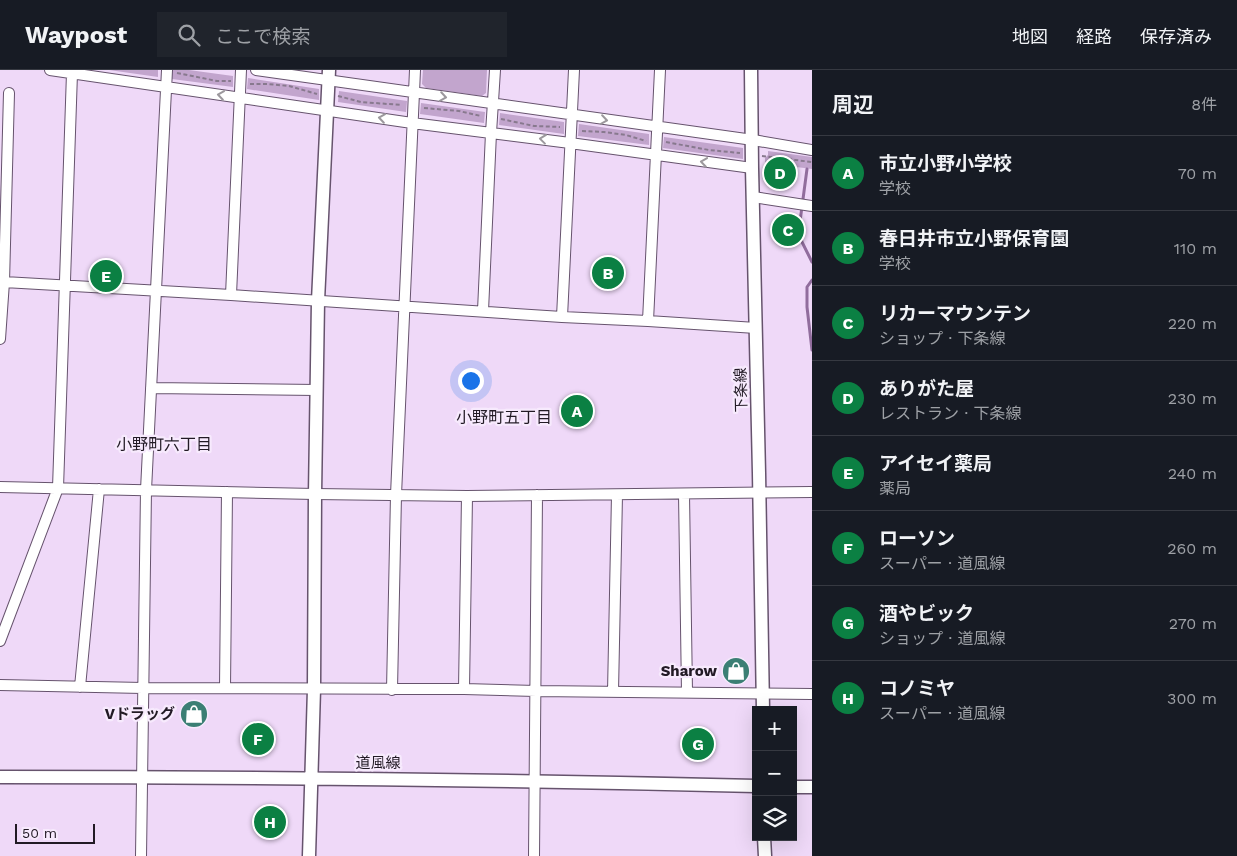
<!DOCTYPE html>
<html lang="ja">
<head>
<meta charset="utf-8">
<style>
	:root { --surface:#171b24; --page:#20242c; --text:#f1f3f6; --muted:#9ea1a6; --line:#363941; --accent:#0b8043 }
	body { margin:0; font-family:"Work Sans","Noto Sans JP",sans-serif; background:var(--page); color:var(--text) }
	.controls { position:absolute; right:15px; bottom:15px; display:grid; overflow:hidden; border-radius:0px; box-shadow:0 5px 20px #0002 }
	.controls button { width:45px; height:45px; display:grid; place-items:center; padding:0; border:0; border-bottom:1px solid var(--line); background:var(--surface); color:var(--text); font:25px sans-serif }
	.scale { position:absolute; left:15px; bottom:12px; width:80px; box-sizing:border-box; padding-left:5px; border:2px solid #221a25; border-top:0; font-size:14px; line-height:18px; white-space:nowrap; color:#221a25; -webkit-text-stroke:4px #f7eafd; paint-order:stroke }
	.you { position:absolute; left:470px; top:310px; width:18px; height:18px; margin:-12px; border:4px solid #fff; border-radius:50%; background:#1a73e8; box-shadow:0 0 0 8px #1a73e833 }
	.badge { display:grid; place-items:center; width:32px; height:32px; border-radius:50%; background:var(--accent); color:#fff; font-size:16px; font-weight:700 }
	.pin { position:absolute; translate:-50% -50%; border:2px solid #fff; box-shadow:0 1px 5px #0006 }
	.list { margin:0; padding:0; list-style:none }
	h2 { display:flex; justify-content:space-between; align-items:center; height:65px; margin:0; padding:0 20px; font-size:21px }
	h2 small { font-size:16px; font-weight:400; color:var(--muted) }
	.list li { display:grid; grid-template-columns:32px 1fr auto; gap:15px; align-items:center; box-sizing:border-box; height:75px; padding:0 20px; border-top:1px solid var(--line) }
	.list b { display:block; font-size:19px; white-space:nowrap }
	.list p { margin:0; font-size:16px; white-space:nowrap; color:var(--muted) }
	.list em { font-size:16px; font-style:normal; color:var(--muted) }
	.icon { flex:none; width:28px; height:28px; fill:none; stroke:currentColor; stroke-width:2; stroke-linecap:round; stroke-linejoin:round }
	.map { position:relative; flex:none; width:812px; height:786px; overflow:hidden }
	header { display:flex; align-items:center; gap:30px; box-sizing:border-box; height:70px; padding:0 25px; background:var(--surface); border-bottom:1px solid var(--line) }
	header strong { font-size:24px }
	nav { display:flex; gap:28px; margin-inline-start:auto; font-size:18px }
	.search { width:350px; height:45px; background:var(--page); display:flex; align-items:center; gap:12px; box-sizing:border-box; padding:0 18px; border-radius:0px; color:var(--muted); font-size:19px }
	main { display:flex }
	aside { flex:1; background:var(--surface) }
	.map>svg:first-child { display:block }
</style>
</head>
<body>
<header>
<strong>Waypost</strong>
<div class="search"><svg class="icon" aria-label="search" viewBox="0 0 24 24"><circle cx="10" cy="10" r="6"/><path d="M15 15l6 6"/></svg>ここで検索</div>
<nav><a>地図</a><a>経路</a><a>保存済み</a></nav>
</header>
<main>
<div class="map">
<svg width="812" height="786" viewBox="0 0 812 786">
	<rect width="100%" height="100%" fill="#efd9f8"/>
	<path fill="#c2a5cd" d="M109,0H158V7Z
		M172,0H189L233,6V17L172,9Z
		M423,0H487L486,23L482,26L426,18L422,14Z
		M248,8L319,19V30L247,19Z
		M339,21L407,31L406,42L338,32Z
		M421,33L485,42L484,53L420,44Z
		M500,43L564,52V64L499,55Z
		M579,54L649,64V75L578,66Z
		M664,67L743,78V89L663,78Z
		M768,81L812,87V99L765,93V88L768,85Z"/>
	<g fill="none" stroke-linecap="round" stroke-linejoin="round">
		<path stroke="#916d9d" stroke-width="3" d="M807,99L799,159L802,172L812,192
			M812,210L807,217V237L812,280"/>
		<defs>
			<path id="minor" d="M50,0L412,53L570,73L752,98
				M256,0L753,70L812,80
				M753,127L812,136
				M4,212L231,225L562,247L648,251L756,258
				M231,225L241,0
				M483,241L491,63L495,0
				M562,247L574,0
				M648,251L660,0
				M0,269L4,212L9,23
				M151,318L317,320
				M0,417L315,424L467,426L812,422
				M684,424L687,622
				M0,571L58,418L72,3
				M0,615L143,618L464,619L536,621L812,624
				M80,617L99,419
				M225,618L227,422
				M464,619L467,426
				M392,620L396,425L415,0
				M613,622L617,425
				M141,786L146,420L167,0
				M534,786L537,425"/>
			<path id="tertiary" d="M751,0L752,98L759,403L763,640
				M0,707C252,707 504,710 756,716
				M793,717H812
				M764,767L765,786
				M309,786L314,619L315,424L318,231L329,0"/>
		</defs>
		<use href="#minor" stroke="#66536d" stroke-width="12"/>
		<use href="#tertiary" stroke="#66536d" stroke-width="15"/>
		<path stroke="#88798e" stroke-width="2" stroke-dasharray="4 2.5" stroke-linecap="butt" d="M177,3L217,11H231
			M250,14H268L289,16L317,24
			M338,26L361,32L402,35
			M424,38L459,41L481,46
			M501,49L534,56L560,57
			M582,61L604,62L626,65L646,71
			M666,72L709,80L740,83
			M762,86L812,92"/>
		<use href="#minor" stroke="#fff" stroke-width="10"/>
		<use href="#tertiary" stroke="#fff" stroke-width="12"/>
	</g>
	<defs><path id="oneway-chevron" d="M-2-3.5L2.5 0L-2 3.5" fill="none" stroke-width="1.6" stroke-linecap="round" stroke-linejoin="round" transform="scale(1.25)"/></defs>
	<g stroke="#9c989d">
		<use href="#oneway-chevron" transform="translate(221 25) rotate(-172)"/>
		<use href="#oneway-chevron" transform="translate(443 27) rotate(9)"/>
		<use href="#oneway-chevron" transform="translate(382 48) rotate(-172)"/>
		<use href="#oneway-chevron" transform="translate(604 50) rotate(8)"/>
		<use href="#oneway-chevron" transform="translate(543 69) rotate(-173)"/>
		<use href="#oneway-chevron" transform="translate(704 92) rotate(-172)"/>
	</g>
	<defs>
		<symbol id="shop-disc" viewBox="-11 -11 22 22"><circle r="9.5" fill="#3b7f74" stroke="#f7eafd"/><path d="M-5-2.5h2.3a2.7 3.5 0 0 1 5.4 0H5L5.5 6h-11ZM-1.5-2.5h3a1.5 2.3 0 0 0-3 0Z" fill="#fff"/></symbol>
	</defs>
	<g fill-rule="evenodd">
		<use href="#shop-disc" x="720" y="585" width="32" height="32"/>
		<use href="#shop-disc" x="178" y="628" width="32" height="32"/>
	</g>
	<g text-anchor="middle" stroke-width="4.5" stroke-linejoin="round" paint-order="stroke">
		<g font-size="15" fill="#221a25" stroke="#f7eafd">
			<text transform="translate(741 320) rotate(-91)" y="5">下条線</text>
			<text x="378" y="698">道風線</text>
		</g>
		<g font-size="15" font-weight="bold" fill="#221a25" stroke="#f7eafd" text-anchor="end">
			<text x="717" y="606">Sharow</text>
			<text x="175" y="649">Vドラッグ</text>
		</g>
		<g font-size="16" fill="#221a25" stroke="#f7eafd">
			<text x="504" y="353">小野町五丁目</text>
			<text x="164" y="380">小野町六丁目</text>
		</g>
	</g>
</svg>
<div class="controls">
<button>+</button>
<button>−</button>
<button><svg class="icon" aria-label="layers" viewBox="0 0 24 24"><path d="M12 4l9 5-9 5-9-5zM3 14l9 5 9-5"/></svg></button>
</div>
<div class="scale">50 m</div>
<div class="you"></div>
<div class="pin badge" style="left:577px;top:341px">A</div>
<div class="pin badge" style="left:608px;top:203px">B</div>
<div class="pin badge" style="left:788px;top:160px">C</div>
<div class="pin badge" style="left:780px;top:103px">D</div>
<div class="pin badge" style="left:106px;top:206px">E</div>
<div class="pin badge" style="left:258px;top:669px">F</div>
<div class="pin badge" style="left:698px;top:674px">G</div>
<div class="pin badge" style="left:270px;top:752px">H</div>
</div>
<aside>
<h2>周辺<small>8件</small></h2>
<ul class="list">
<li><span class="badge">A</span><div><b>市立小野小学校</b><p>学校</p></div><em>70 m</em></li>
<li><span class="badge">B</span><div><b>春日井市立小野保育園</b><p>学校</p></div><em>110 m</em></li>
<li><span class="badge">C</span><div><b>リカーマウンテン</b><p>ショップ · 下条線</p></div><em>220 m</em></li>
<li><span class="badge">D</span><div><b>ありがた屋</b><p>レストラン · 下条線</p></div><em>230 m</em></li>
<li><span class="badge">E</span><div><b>アイセイ薬局</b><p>薬局</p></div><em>240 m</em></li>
<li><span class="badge">F</span><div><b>ローソン</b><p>スーパー · 道風線</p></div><em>260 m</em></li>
<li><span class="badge">G</span><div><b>酒やビック</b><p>ショップ · 道風線</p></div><em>270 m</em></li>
<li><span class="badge">H</span><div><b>コノミヤ</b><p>スーパー · 道風線</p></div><em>300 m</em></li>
</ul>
</aside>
</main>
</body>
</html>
